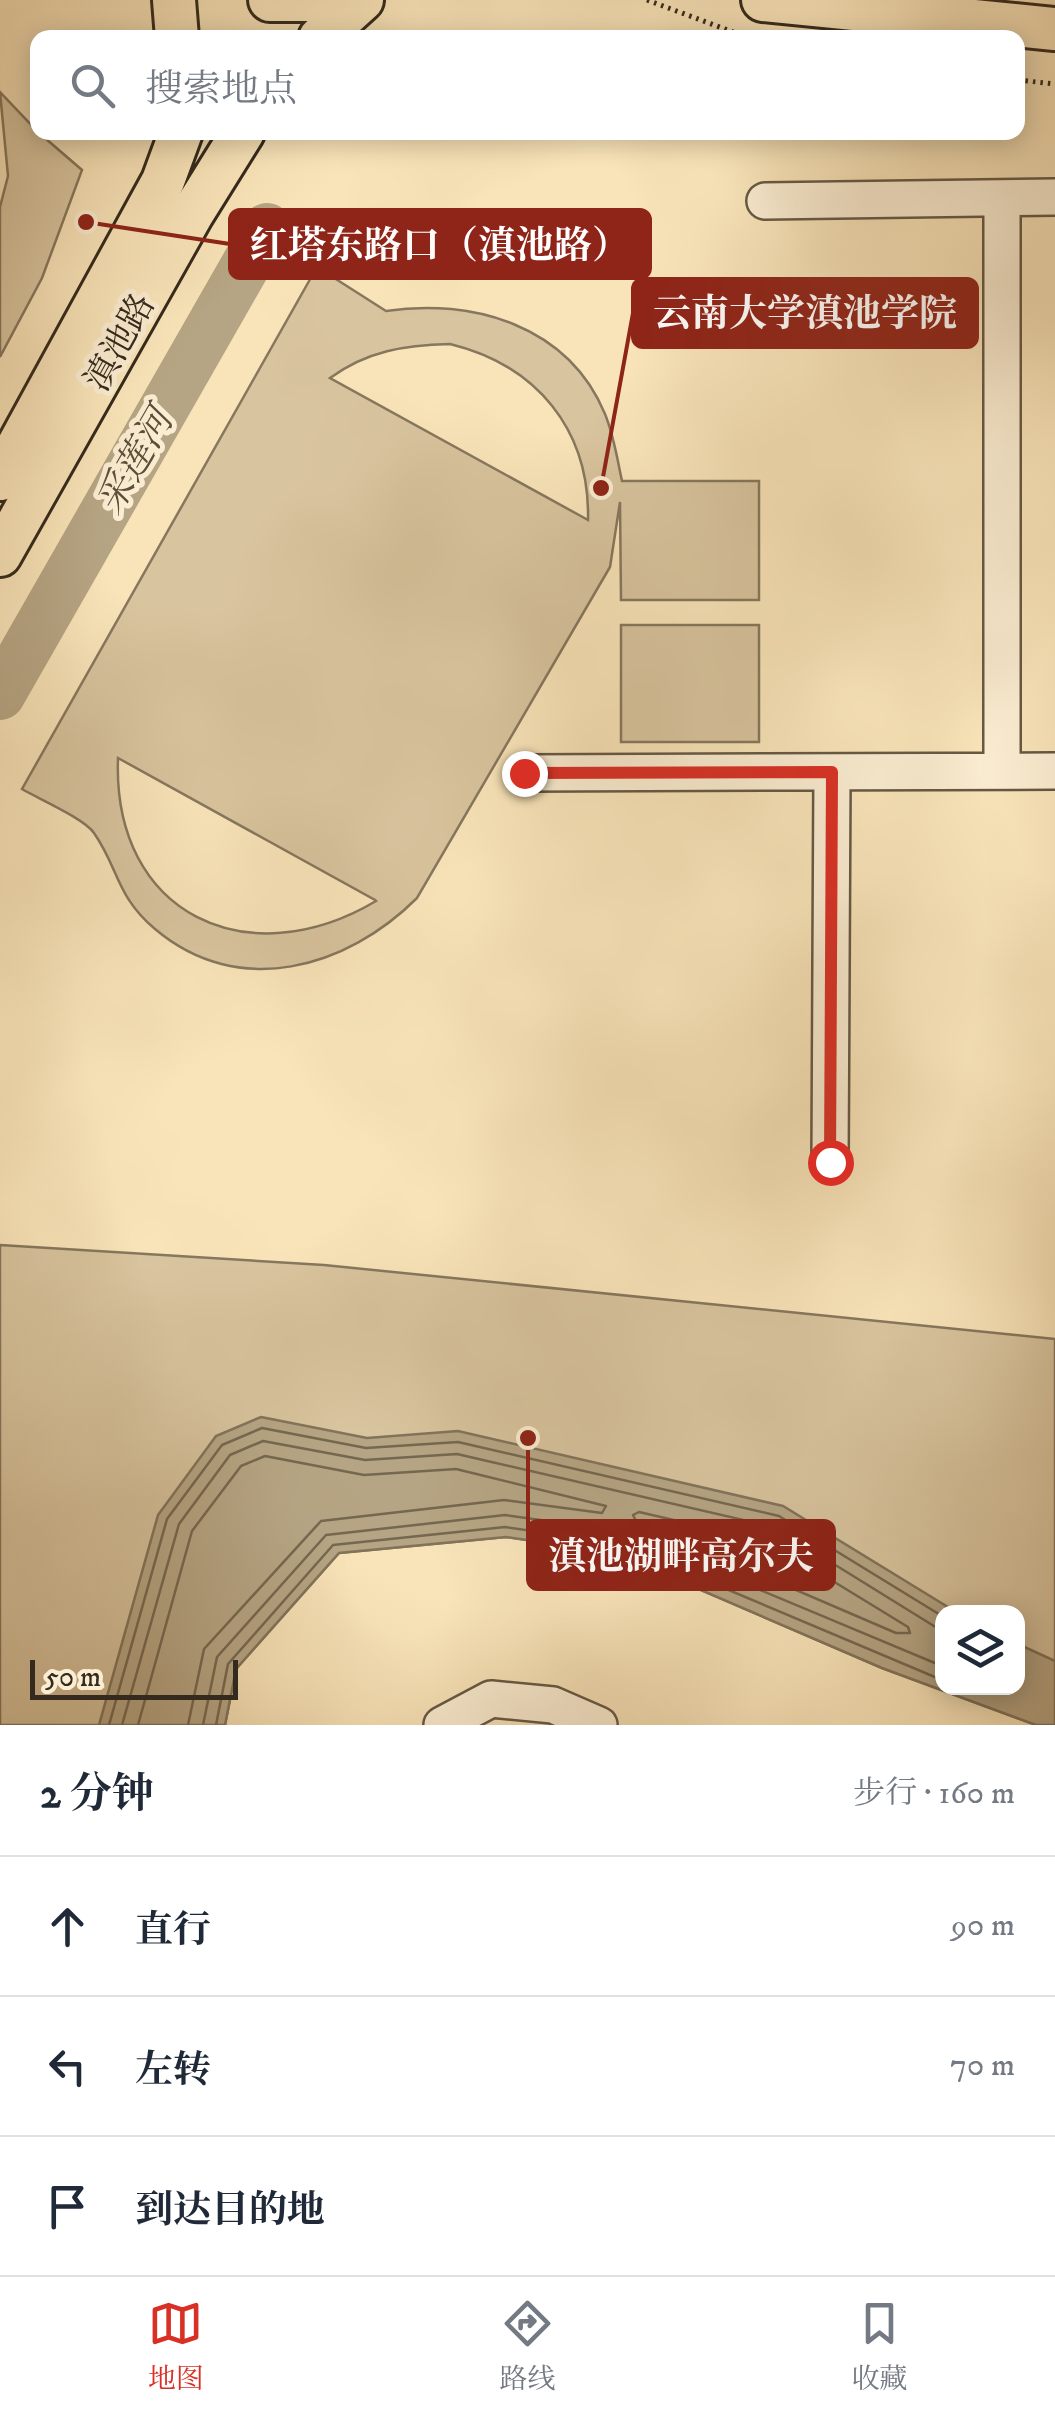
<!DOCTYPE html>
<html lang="zh">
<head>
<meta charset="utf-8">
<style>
	:root { --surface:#fff; --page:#f6f6f7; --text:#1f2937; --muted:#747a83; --line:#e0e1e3; --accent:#d93025 }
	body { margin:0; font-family:"IM FELL DW Pica","Noto Serif SC",serif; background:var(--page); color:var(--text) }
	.controls { position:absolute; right:30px; bottom:30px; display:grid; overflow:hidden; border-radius:20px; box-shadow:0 5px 25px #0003 }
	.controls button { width:90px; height:90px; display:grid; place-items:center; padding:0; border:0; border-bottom:2px solid var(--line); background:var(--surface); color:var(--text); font:50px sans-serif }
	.scale { position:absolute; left:30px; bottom:25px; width:208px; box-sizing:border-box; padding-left:10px; border:5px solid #342a1d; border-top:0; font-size:28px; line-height:35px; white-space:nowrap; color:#342a1d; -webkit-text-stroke:8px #fbedd2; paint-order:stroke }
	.stop { position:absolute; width:30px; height:30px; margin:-22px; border:8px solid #d93025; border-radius:50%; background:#fff }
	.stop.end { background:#d93025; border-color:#fff; box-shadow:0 2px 10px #0008 }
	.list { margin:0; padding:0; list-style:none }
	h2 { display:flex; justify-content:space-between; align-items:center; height:130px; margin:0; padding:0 40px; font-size:42px }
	h2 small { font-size:32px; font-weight:400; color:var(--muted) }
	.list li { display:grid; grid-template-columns:65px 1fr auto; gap:30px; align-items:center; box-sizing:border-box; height:140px; padding:0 40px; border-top:2px solid var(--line) }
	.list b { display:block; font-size:38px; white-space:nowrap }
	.list em { font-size:32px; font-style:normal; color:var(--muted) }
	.icon { flex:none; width:55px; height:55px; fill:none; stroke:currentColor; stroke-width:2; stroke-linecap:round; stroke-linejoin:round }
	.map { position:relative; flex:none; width:1055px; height:1725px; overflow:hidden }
	.search { position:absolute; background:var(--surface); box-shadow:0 5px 25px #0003; left:30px; right:30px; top:30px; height:110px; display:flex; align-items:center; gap:25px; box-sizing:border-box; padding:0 35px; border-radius:20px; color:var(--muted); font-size:38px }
	.sheet { height:550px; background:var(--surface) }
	nav { display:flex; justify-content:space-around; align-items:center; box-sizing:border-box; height:140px; border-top:2px solid var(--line); background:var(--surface); font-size:28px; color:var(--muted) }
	nav a { display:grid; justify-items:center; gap:5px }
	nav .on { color:var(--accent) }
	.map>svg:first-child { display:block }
</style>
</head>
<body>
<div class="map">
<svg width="1055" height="1725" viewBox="0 0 1055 1725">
	<rect width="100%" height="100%" fill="#f9e4b9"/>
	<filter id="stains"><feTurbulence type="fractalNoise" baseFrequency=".002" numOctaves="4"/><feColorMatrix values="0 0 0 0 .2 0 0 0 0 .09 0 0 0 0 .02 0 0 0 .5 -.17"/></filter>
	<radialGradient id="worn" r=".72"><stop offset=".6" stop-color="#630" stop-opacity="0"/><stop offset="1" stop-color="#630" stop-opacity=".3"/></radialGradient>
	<path fill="#d8c49e" stroke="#86775e" stroke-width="2.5" fill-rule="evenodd" d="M0,92L38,132L82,170L42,278L0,357V207L8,176Z
		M317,267L386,311C472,298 568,325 605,414C614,436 617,458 622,481H759V600H621L620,502L610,567L417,898C347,968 239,1000 155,929C116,896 119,869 94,833C85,819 39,799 22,789ZM450,344C536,365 590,429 588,520L330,378C367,351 405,345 450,344ZM118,758L375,900L376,901C248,977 112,915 118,758Z
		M621,625H759V742H621Z
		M0,1245L324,1265L1055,1339V1725H1036L882,1668L615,1553L506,1537L339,1553L236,1669L225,1725H0ZM942,1612H1018V1688H942Z"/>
	<path fill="#b6a584" stroke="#82745b" stroke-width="2.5" d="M261,1417L367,1438L458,1431L783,1506L956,1612H942V1688H1018V1644L1055,1661V1725H1036L882,1668L615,1553L506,1537L339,1553L236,1669L225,1725H99L158,1515L216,1436Z"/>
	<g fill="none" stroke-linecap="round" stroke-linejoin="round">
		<path stroke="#756850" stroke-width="2.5" d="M639,1512L769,1542L908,1627L910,1633H896L636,1521L633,1515Z
			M109,1725L167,1519L222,1445L262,1428L366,1448L458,1442L779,1516L942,1616
			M122,1725L179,1524L230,1455L263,1441L365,1460L457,1454L774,1527L942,1631
			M138,1725L192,1531L241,1466L265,1456L364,1475L456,1469L606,1506L602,1513L504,1500L321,1521L204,1649L188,1725
			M203,1725L217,1657L326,1535L505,1515L619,1531L942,1666
			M216,1725L228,1664L333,1545L505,1527L617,1543L942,1680"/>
		<path stroke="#b6a584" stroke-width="50" d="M0,695L267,228"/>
		<defs>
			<path id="minor" d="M1002,199V771
				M765,201L1055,197
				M524,773L1055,771
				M830,1163L832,772
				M442,1725L491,1699L553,1705L599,1725"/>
			<path id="major" d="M174,0L177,38
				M270,0H331
				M763,0L1055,29
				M320,38L362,0
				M0,479L163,181L181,132
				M0,555L192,214L243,132"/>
		</defs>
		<use href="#minor" stroke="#655844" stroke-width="40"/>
		<use href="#major" stroke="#342a1d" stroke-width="48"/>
		<path stroke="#342a1d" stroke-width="5" stroke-dasharray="2.5 5" stroke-linecap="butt" d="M647,0L749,38
			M1018,80L1055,84"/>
		<use href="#minor" stroke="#fbedd2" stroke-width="35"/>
		<use href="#major" stroke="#f9e4b9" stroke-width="42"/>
	</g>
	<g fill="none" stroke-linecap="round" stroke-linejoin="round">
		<path stroke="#d93025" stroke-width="12" d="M524,773L832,772L830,1162"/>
	</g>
	<g text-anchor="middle" stroke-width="10" stroke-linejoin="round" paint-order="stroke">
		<g font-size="35" fill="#342a1d" stroke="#fbedd2">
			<text transform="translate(119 342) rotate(-61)" y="12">滇池路</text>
		</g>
		<g font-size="38" font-style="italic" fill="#5b4f3c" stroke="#fbedd2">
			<text transform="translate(134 461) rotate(-60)" y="13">采莲河</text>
		</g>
	</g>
	<path fill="none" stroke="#8f2418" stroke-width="4" d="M86 222L230 244M601 488L633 313M528 1438L528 1555"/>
	<g fill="#8f2418" stroke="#fbedd2" stroke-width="4">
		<circle cx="86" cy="222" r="10"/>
		<circle cx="601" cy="488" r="10"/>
		<circle cx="528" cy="1438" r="10"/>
	</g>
	<g fill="#8f2418" stroke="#8f2418" stroke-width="4">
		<rect x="230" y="210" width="420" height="68" rx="10"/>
		<rect x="633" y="279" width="344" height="68" rx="10"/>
		<rect x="528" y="1521" width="306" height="68" rx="10"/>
	</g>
	<g font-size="38" text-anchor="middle" font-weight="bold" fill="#fff">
		<text x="440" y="258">红塔东路口（滇池路）</text>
		<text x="805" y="326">云南大学滇池学院</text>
		<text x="681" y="1569">滇池湖畔高尔夫</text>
	</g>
	<rect width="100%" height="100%" filter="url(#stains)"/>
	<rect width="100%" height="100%" fill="url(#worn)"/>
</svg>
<div class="controls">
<button><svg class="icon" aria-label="layers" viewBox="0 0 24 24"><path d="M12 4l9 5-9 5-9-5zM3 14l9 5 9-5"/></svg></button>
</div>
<div class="scale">50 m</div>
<div class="stop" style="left:830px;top:1162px"></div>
<div class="stop end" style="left:524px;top:773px"></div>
<div class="search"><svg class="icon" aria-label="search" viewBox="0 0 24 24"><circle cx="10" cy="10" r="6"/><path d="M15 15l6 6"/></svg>搜索地点</div>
</div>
<section class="sheet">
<h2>2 分钟<small>步行 · 160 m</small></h2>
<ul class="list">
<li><svg class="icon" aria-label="ahead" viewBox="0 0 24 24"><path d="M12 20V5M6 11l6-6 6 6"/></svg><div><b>直行</b></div><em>90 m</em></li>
<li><svg class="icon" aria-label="left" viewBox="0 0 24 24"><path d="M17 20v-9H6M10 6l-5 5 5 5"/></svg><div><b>左转</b></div><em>70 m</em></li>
<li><svg class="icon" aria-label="arrive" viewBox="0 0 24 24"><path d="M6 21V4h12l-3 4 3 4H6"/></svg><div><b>到达目的地</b></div></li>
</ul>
</section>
<nav>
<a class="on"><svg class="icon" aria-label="map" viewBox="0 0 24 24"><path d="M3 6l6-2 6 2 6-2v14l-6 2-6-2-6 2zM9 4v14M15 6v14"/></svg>地图</a>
<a><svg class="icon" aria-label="directions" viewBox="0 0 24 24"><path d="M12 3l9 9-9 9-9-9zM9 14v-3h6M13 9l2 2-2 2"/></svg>路线</a>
<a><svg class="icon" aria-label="saved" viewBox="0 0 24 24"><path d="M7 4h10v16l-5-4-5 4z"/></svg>收藏</a>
</nav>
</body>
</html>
